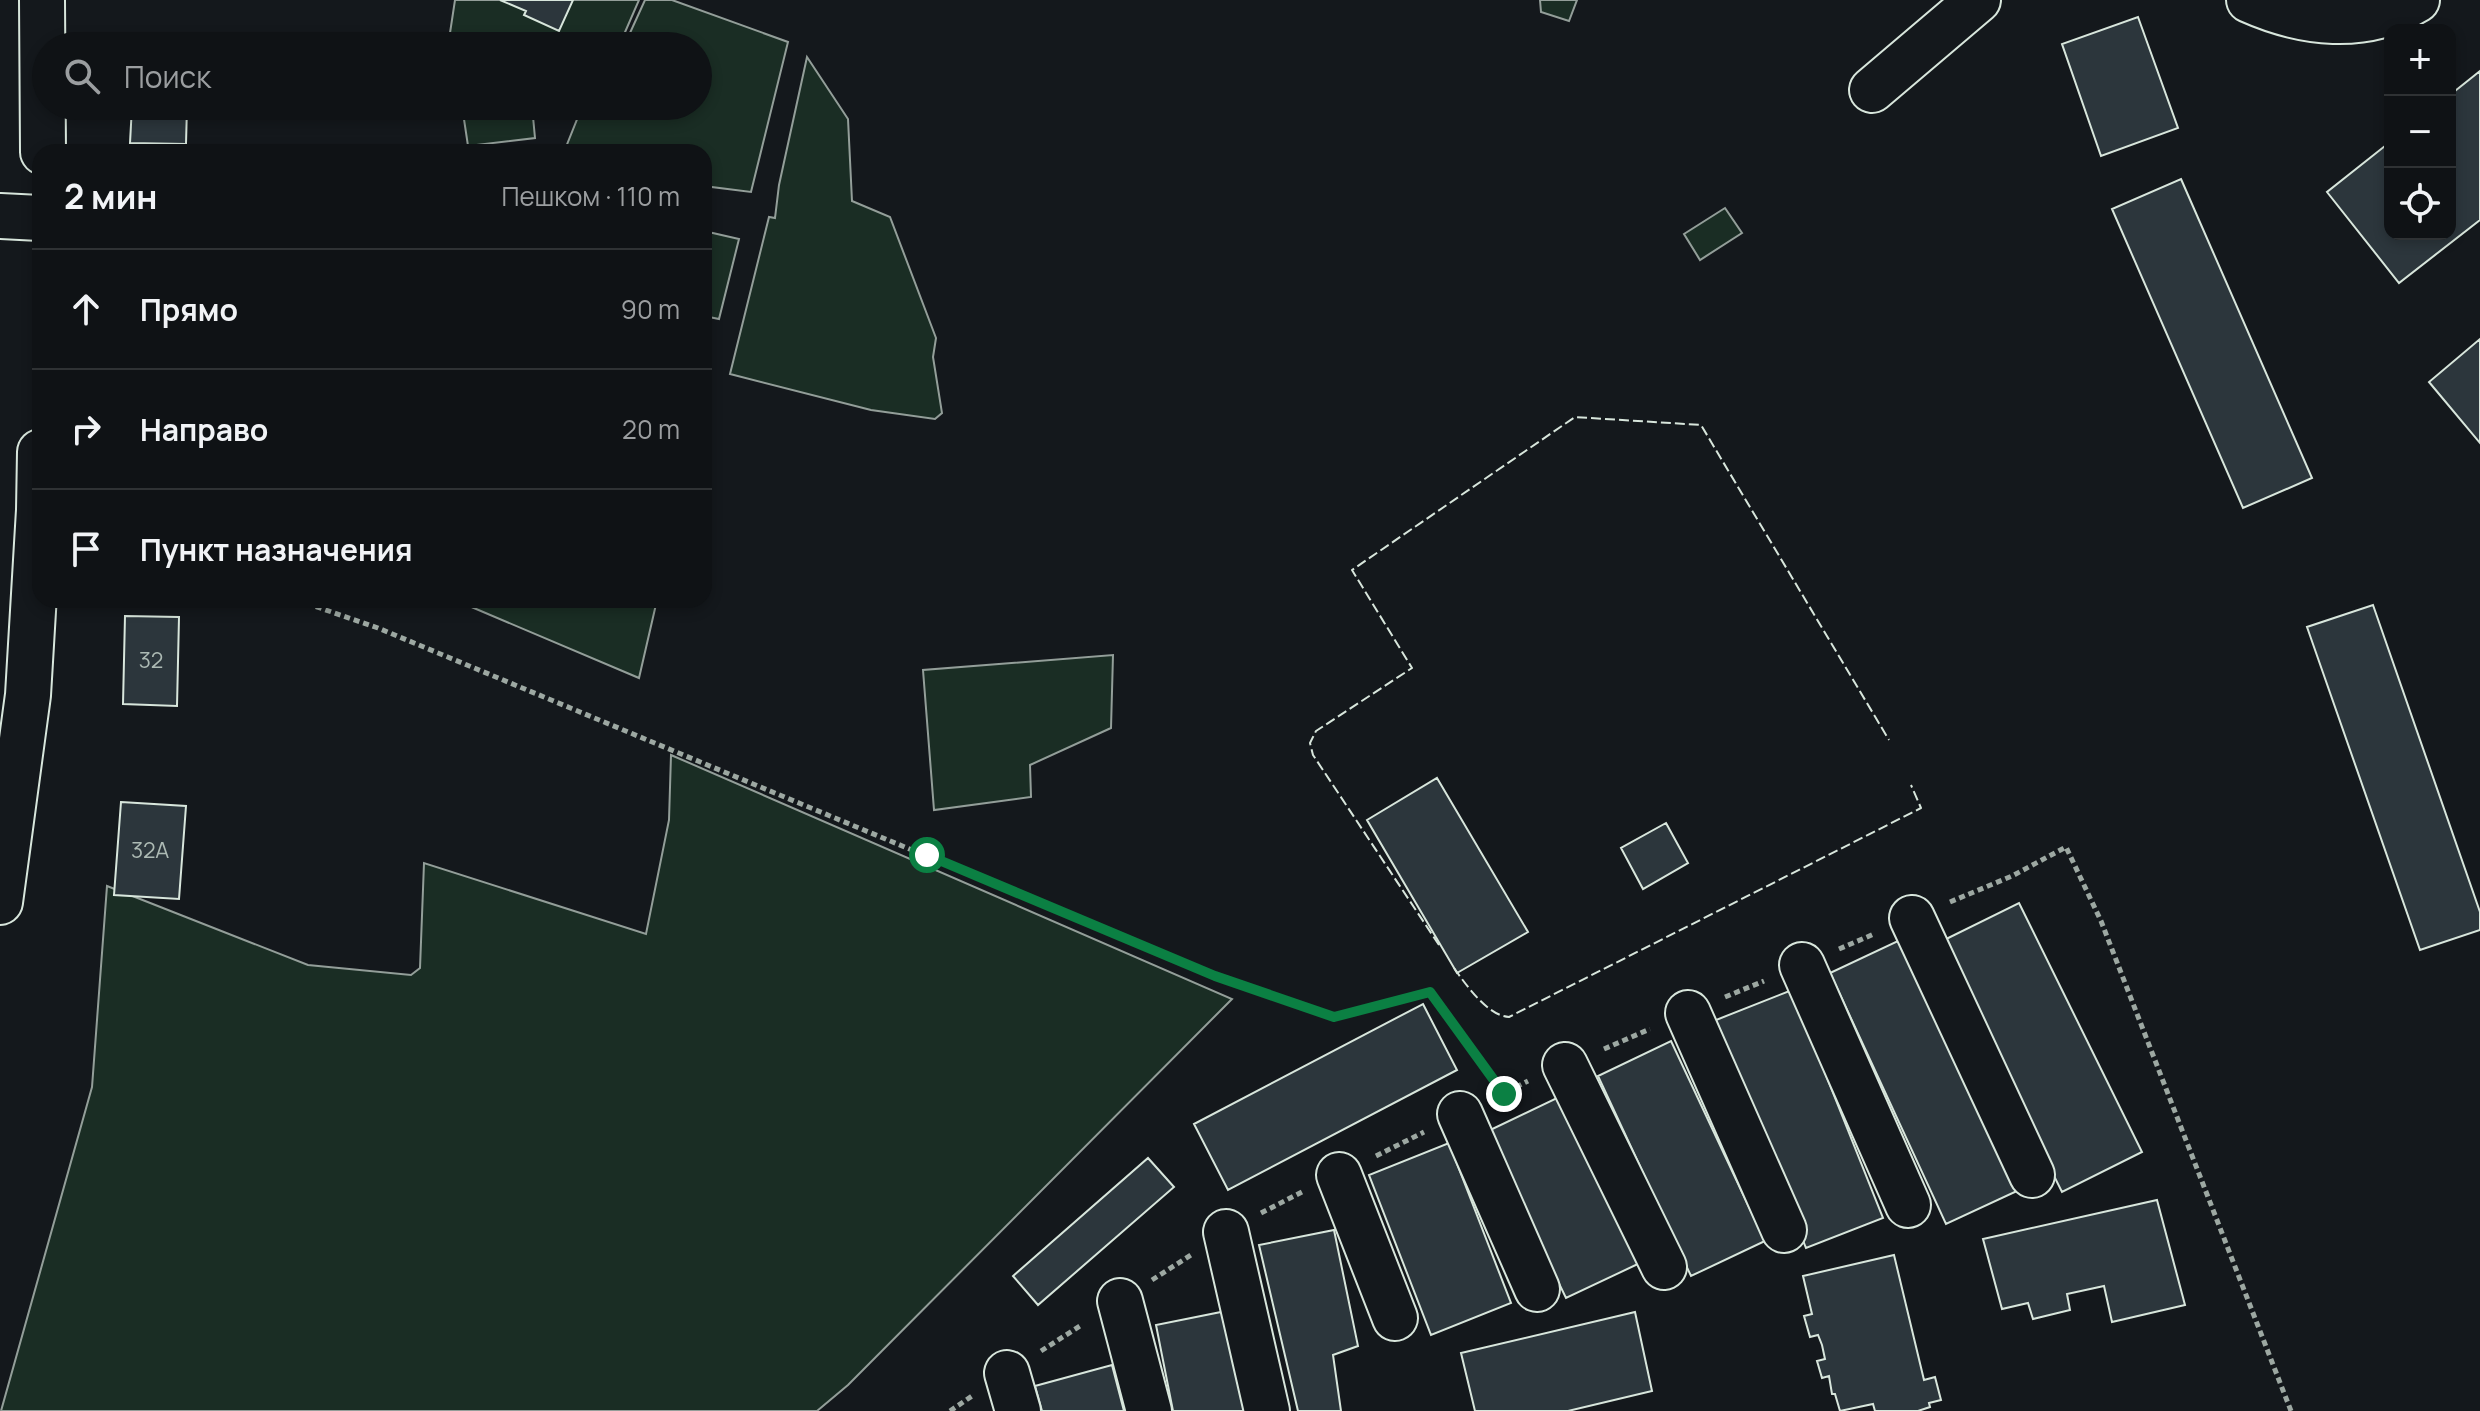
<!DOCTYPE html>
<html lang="ru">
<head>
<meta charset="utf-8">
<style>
	:root { --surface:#0f1215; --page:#1d2022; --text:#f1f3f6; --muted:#9b9ea0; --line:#2f3234 }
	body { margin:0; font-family:Manrope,sans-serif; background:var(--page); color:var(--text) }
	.controls { position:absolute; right:24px; top:24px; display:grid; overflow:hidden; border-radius:16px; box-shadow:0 4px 12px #0003 }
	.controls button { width:72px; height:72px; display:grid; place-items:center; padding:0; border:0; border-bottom:2px solid var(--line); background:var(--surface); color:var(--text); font:40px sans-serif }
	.stop { position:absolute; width:24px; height:24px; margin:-18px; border:6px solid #0b8043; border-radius:50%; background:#fff }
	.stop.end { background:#0b8043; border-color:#fff; box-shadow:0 2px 8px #0008 }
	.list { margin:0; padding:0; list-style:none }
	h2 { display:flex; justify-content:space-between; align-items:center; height:104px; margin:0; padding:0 32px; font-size:34px }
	h2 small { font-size:26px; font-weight:400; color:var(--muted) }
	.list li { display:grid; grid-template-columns:52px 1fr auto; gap:24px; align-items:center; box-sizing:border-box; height:120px; padding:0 32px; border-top:2px solid var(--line) }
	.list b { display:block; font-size:30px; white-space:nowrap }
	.list em { font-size:26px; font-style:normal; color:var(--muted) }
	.icon { flex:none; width:44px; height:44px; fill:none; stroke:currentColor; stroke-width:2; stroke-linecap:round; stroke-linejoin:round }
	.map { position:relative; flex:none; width:2480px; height:1411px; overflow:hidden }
	.search { position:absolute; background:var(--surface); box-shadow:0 4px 12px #0003; left:32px; top:32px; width:680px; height:88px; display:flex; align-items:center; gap:20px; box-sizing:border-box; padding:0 28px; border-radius:44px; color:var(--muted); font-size:30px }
	.panel { position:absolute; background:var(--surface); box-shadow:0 4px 12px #0003; left:32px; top:144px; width:680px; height:464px; border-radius:24px }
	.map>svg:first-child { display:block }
</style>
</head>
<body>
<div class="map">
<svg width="2480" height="1411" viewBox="0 0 2480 1411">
	<rect width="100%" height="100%" fill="#14181c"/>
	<path fill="#1a2d24" stroke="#939e99" stroke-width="2" d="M455,0H639L619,46H448Z
		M645,0H672L788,42L751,192L704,186V152H564L580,112L598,118L602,106H698V46H624Z
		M1540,0H1577L1569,21L1541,12Z
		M807,57L848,119L852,201L890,217L936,338L933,357L942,413L935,419L871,410L730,374L769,217L775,218L779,185Z
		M462,106H532L535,138L468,146Z
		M1725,208L1742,233L1700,260L1684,234Z
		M704,231L739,239L719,319L704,316Z
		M455,600H657L639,678Z
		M1113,655L1111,728L1030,765L1031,797L934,810L923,670Z
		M671,755L1232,999L848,1385L817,1411H1L92,1087L107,886L308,965L411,975L420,968L424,863L646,934L669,820Z"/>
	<path fill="#2c363c" stroke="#d8e6dc" stroke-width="2" d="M500,0H573L559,31L524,15L526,11Z
		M2138,17L2178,128L2101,156L2062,44Z
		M2480,71V220L2399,283L2327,192L2390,142V234H2450V95Z
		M132,106H187L186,144L130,143Z
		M2181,179L2312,478L2243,508L2112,209Z
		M2480,339V443L2429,382Z
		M2373,605L2480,912V930L2420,950L2307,627Z
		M125,616L179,617L177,706L123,704Z
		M1437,778L1528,932L1457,973L1367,820Z
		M121,802L186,806L179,899L114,895Z
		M1666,823L1688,863L1643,889L1621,848Z
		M2019,903L2142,1152L2062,1192L1938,943Z
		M1900,940L2017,1191L1946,1224L1830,973Z
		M1792,990L1883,1218L1806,1248L1716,1020Z
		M1423,1004L1457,1070L1228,1190L1194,1124Z
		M1671,1041L1765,1241L1691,1276L1598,1076Z
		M1559,1097L1640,1263L1566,1298L1486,1132Z
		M1449,1143L1511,1303L1431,1335L1369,1175Z
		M1148,1158L1174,1187L1038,1305L1013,1276Z
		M2157,1200L2185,1305L2112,1322L2104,1286L2067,1294L2070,1310L2033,1319L2028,1303L2002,1309L1983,1239Z
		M1334,1230L1358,1346L1333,1355L1341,1411H1298L1259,1245Z
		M1894,1255L1924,1380L1935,1377L1941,1400L1929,1403L1930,1407L1918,1411H1875L1873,1404L1840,1411L1835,1394H1832L1829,1376L1822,1378L1817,1361L1825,1359L1822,1345L1818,1335L1810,1337L1804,1316L1812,1314L1803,1276Z
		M1226,1311L1247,1411H1173L1156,1325Z
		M1635,1312L1652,1391L1568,1411H1475L1461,1353Z
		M1112,1365L1124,1411H1042L1035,1386Z"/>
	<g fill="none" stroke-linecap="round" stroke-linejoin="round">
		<defs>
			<path id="minor" d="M42,0L43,152
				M2249,0C2303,24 2364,32 2417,0
				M1872,90L1978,0
				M0,216L40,218
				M0,902L28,695L39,510L40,452
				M1912,918L2032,1175
				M1802,965L1908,1205
				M1688,1013L1784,1230
				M1565,1065L1664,1267
				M1460,1114L1537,1289
				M1339,1175L1395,1318
				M1226,1232L1267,1411
				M1120,1301L1149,1411
				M1007,1373L1018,1411"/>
		</defs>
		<use href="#minor" stroke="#d8e6dc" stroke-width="48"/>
		<path stroke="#9da8a2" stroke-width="5" stroke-dasharray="6 4" stroke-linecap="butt" d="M297,600L378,628L1215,976L1334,1017L1430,992L1504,1094
			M1950,902L2012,876L2066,847L2101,921L2291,1411
			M1839,949L1874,934
			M1725,997L1764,981
			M1604,1049L1650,1029
			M1498,1096L1528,1081
			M1376,1156L1424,1132
			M1261,1213L1302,1192
			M1152,1280L1191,1255
			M1041,1351L1083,1324
			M950,1411L972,1396"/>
		<use href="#minor" stroke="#14181c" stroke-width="44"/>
		<path stroke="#d8e6dc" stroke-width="2" stroke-dasharray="10 4" stroke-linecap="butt" d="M1439,945L1313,755L1310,743L1316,731L1412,668L1352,570L1575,417L1701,425L1889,740
			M1454,968C1466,985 1488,1016 1509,1017L1921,808L1911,785"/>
	</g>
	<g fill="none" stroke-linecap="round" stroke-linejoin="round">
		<path stroke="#0b8043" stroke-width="10" d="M927,855L1215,976L1334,1017L1430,992L1504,1094"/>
	</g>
	<g text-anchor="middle" stroke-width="6" stroke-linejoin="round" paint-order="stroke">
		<g font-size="22" fill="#adbab4">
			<text x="151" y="668">32</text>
			<text x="150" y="858">32А</text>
		</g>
	</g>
</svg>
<div class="controls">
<button>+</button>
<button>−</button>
<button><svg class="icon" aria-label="locate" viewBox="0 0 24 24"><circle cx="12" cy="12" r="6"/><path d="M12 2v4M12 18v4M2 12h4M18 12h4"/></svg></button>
</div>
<div class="stop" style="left:927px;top:855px"></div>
<div class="stop end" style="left:1504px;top:1094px"></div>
<div class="search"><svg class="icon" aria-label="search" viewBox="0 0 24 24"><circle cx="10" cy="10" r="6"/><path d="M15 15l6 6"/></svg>Поиск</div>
<section class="panel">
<h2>2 мин<small>Пешком · 110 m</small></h2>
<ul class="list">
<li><svg class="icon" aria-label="ahead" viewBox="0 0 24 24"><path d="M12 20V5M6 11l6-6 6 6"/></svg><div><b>Прямо</b></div><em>90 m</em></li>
<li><svg class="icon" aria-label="right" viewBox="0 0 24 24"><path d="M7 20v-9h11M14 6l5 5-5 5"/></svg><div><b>Направо</b></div><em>20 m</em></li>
<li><svg class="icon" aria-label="arrive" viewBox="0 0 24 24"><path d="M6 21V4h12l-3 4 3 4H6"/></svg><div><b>Пункт назначения</b></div></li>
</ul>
</section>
</div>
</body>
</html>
